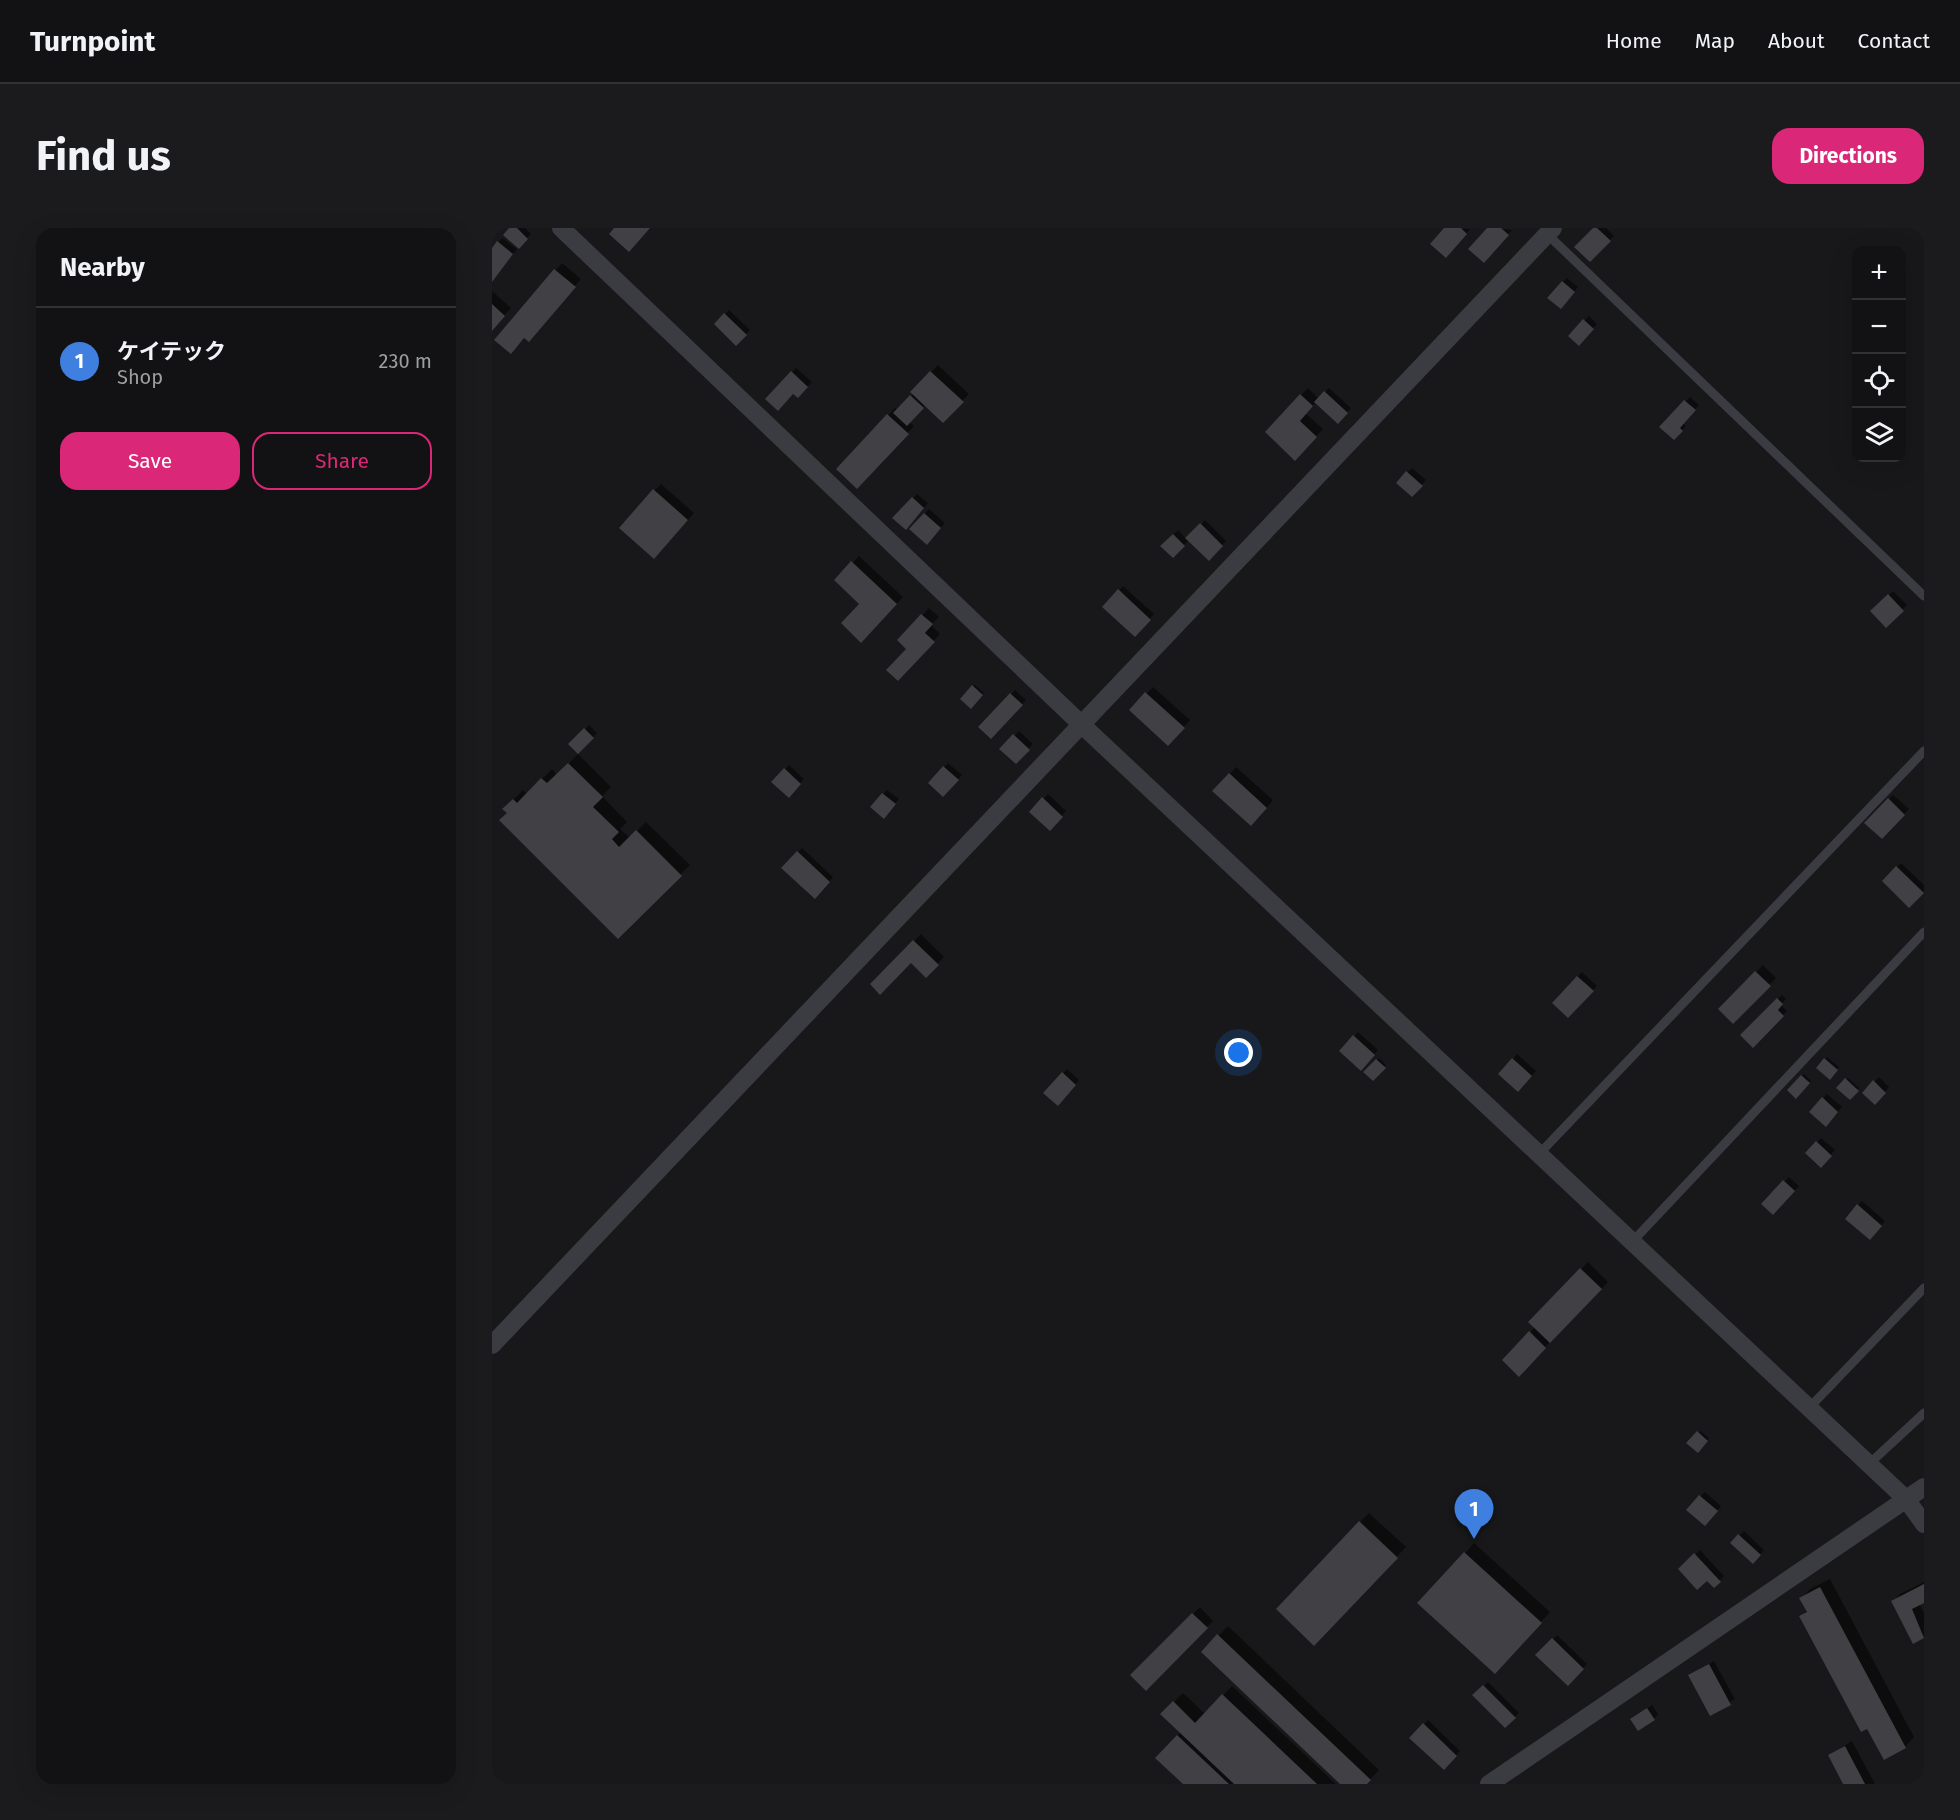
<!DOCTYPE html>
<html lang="en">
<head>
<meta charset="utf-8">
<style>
	:root { --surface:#121214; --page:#1b1b1d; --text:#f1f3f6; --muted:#9c9ea0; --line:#313234; --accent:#db2777 }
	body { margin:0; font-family:"Fira Sans","Noto Sans JP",sans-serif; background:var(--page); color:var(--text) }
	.controls { position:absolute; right:18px; top:18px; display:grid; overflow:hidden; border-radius:12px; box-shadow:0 6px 24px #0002 }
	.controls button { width:54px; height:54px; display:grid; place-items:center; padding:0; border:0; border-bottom:2px solid var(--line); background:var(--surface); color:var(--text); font:30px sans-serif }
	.you { position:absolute; left:747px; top:825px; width:21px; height:21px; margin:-15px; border:4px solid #fff; border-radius:50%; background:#1a73e8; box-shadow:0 0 0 9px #1a73e833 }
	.badge { display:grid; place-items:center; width:39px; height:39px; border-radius:50%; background:var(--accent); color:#fff; font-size:20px; font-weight:700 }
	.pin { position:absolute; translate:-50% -50px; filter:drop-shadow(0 2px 3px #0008) }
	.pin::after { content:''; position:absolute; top:32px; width:21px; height:18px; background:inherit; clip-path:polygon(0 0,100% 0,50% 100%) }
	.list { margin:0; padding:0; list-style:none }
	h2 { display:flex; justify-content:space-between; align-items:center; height:78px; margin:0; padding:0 24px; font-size:26px }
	h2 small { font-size:20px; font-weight:400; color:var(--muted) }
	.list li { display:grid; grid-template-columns:39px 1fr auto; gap:18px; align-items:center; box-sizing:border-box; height:108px; padding:0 24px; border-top:2px solid var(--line) }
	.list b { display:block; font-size:22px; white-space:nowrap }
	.list p { margin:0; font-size:20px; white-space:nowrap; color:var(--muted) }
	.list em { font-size:20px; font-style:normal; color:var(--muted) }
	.actions { display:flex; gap:12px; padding:18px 24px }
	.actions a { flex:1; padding:14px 0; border:2px solid var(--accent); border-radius:18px; text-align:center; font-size:21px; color:var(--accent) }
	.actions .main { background:var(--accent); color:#fff }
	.icon { flex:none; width:33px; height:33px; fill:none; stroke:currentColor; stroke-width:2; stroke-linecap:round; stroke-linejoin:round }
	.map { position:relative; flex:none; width:1432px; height:1556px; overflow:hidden; border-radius:18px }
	header { display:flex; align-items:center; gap:36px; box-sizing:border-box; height:84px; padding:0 30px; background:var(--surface); border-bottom:2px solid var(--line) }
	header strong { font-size:28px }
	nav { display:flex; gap:33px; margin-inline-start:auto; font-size:21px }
	.intro { display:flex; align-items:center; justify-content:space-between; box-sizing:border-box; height:144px; padding:0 36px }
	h1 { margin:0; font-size:42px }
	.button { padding:15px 27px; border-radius:18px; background:var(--accent); color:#fff; font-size:21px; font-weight:700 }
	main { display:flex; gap:36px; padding:0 36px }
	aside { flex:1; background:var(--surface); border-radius:18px; box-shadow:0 6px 24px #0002 }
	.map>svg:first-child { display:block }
</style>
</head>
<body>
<header>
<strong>Turnpoint</strong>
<nav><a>Home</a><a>Map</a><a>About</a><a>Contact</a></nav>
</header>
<div class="intro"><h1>Find us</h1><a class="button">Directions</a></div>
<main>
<aside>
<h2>Nearby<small></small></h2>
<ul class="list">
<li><span class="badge" style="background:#3f7fe0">1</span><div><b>ケイテック</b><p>Shop</p></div><em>230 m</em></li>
</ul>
<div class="actions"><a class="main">Save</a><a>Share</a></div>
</aside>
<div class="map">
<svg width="1432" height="1556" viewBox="0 0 1432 1556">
	<rect width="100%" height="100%" fill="#18181a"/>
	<path fill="#0007" d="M19,0H33L39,6L27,19Z
		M954,0L978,1L954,28Z
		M997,0L1020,2L991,33Z
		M1103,0H1114L1122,8L1098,32Z
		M10,10L25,21L0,51V23Z
		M70,35L89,51L44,105L4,111Z
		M1075,50L1086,59L1073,75L1071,54Z
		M0,63L19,80L0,101Z
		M237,82L258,102L244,115L224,96Z
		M1097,88L1105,96L1087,116L1078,108Z
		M446,137L477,166L451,193L434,176L417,194L422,198L365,259L346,241L403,180L406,182L422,165L420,164Z
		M304,140L320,154L306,168L301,164L275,171Z
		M816,160L827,171L837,160L859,180L845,194L824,174L813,185L831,201L803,231L809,167Z
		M1198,169L1207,177L1191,195L1194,198L1182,210L1170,199Z
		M920,240L934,252L920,267L906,254Z
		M169,256L202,285L168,323L163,262Z
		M425,266L436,275L418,296L403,290Z
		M437,281L453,295L435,315L419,301Z
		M713,292L734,313L717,331L697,312L681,328L670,318L686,302L694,311Z
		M367,328L411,369L369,413V376L344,352Z
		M631,358L662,386L642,407L612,379Z
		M1401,363L1415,377L1394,398L1380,383Z
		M437,380L447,389L439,397L448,406L406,451L416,421L407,412Z
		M483,457L492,465L479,479L470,471Z
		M661,459L698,492L683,509L639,482Z
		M523,462L534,472L499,509L489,499Z
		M97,497L105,505L86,524L79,516Z
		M527,503L541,516L524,534L510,521Z
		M86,526L119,559L110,568L135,594L128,601L138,610L154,594L198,637L126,709L12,581L31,562L35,566L60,541L65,547Z
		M456,535L470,547L451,567L438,555Z
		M297,537L312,551L297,568L281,554Z
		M744,539L781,572L766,590L738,546Z
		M395,562L407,571L396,584L380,579Z
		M556,566L574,583L558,601L539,584Z
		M1401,567L1417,581L1390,609L1374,595Z
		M310,620L341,649L323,669L291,640Z
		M1409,635L1432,657V663L1417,678L1392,653Z
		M429,706L452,729L434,748L419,733L380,756Z
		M1271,737L1284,750L1241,794L1228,781Z
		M1090,744L1105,758L1076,788L1062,774Z
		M1290,767L1294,771L1289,777L1295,783L1261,817L1251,807Z
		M866,804L886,822L869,841L849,823Z
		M1025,826L1044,843L1026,862L1008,846Z
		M1335,829L1347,839L1338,850L1326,840Z
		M887,830L894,837L881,851L873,844Z
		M575,841L587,852L570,872L553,865Z
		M1312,846L1319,853L1304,869L1297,862Z
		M1387,849L1397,859L1383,875L1372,865Z
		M1356,850L1367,860L1358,870L1346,860Z
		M1335,866L1350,879L1334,896L1319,884Z
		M1329,910L1343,922L1329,938L1315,925Z
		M1297,949L1307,958L1281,985L1271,976Z
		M1370,973L1393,993L1382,1006L1366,977Z
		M1096,1034L1116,1054L1027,1146L1012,1132L1043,1099L1038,1094Z
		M1208,1203L1217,1210L1206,1223L1197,1215Z
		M1213,1264L1229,1278L1217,1292L1196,1282Z
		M877,1285L914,1319L832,1406L868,1294Z
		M1252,1303L1272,1322L1261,1334L1240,1315Z
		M982,1315L1058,1384L1012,1435L973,1325Z
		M1208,1322L1232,1348L1222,1358L1215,1351L1188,1341Z
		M1338,1351L1422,1509L1413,1519L1309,1389L1315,1382L1309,1371L1318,1361Z
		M1432,1354V1375H1427L1432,1385V1408L1422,1414L1401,1373L1408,1366Z
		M708,1379L721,1393L654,1460L640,1447Z
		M736,1398L887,1542L874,1556H850L711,1424Z
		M1065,1407L1095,1436L1076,1456L1046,1427Z
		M1222,1433L1243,1471L1219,1486L1198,1448Z
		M996,1454L1027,1485L1013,1498L982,1467Z
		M740,1458L844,1556H693L665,1530L689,1504L670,1486L691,1465L713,1486Z
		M1160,1477L1166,1486L1162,1491H1140Z
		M936,1492L968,1523L952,1540L919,1510Z
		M1360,1513L1383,1556H1353L1338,1527Z"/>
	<path fill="#404045" d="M17,0H25L36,11L27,21L11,7Z
		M122,0H158L137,24L117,6Z
		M952,0H969L975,6L954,30L938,16Z
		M995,0H1009L1017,7L992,35L976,21Z
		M1101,0H1105L1119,13L1098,34L1082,19Z
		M5,13L21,26L0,54V20Z
		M62,41L84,59L37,114L32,110L19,126L2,112Z
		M1070,53L1083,64L1069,81L1055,70Z
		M0,76L13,88L0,103Z
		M232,85L255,107L244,118L222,96Z
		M1091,91L1102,101L1087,118L1076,108Z
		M299,143L316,159L306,170L301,166L286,183L273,171Z
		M438,143L472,174L451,195L418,164Z
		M832,163L856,185L846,196L822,174Z
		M808,166L821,178L808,193L825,209L803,233L773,204Z
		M418,167L432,180L415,198L401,185Z
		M1192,172L1204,182L1188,200L1191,203L1182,212L1167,199Z
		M395,186L417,206L365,261L344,241Z
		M914,243L931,258L920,269L904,255Z
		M161,261L196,292L162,331L127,300Z
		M420,269L432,280L414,302L400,290Z
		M432,285L449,300L435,317L417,301Z
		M708,295L731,318L717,333L693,310Z
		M681,306L693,318L681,330L668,318Z
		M359,333L405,376L369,415L349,395L367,376L342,352Z
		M626,361L659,392L643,409L610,379Z
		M1396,366L1412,383L1394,400L1378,383Z
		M429,386L441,396L433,405L443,414L406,453L394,442L414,421L405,412Z
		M480,457L491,467L479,481L468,471Z
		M653,464L693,500L676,518L637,482Z
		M518,465L531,477L499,511L486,499Z
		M92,500L102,510L86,526L76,516Z
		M521,506L538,522L524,536L507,521Z
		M76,535L111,569L101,579L127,604L120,611L127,619L144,602L190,648L126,711L7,592L15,585L10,581L21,571L25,575L49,550L55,555Z
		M451,538L467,552L451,569L436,555Z
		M292,540L309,556L297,570L279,554Z
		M737,545L775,580L759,598L720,563Z
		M390,565L404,576L392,591L378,579Z
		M550,569L571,589L558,603L537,584Z
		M1396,570L1413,587L1390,611L1372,595Z
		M305,623L338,654L323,671L289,640Z
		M1404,638L1432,665L1417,680L1390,653Z
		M421,712L447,737L434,750L419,735L388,767L378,756Z
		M1263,743L1279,758L1241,796L1226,781Z
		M1085,748L1102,763L1076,790L1060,775Z
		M1285,770L1291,776L1286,782L1292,788L1261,820L1248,807Z
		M861,807L883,827L869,843L847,823Z
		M1020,830L1040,848L1026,864L1006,846Z
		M1332,830L1346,842L1338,852L1324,840Z
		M884,831L894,840L881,853L871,844Z
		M570,844L584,857L566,878L551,865Z
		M1309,847L1318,855L1304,871L1295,862Z
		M1353,850L1367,863L1358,872L1344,860Z
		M1381,852L1394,865L1383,877L1370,865Z
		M1330,869L1346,884L1334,899L1317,884Z
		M1324,913L1340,928L1329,940L1313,925Z
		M1291,952L1303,963L1281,987L1269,976Z
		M1365,976L1390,998L1378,1012L1353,991Z
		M1088,1040L1110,1061L1058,1115L1036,1094Z
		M1037,1103L1054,1120L1027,1149L1010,1132Z
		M1205,1203L1216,1213L1206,1225L1194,1215Z
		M1207,1267L1226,1283L1213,1298L1194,1282Z
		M867,1293L906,1330L822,1418L784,1381Z
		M1246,1306L1269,1327L1261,1336L1238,1315Z
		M972,1324L1050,1395L1003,1446L925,1375Z
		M1202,1325L1229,1354L1222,1360L1215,1353L1205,1362L1186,1341Z
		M1432,1356V1375L1420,1381L1432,1410L1421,1416L1399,1373Z
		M1328,1359L1414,1520L1392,1532L1375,1501L1369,1504L1307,1388L1315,1384L1307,1370Z
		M700,1385L716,1400L654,1463L638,1447Z
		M725,1406L879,1552L875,1556H848L709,1424Z
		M1060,1410L1092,1441L1076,1458L1043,1427Z
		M1217,1436L1239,1477L1218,1488L1196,1447Z
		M991,1457L1024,1490L1013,1500L980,1467Z
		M730,1466L825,1556H742L668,1486L681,1473L703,1495Z
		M1155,1480L1163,1492L1146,1503L1138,1491Z
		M931,1495L965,1528L952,1542L917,1510Z
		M685,1507L737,1556H691L663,1530Z
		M1353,1518L1373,1556H1351L1336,1527Z"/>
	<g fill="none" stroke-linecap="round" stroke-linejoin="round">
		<path stroke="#3b3b42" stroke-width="9" d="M1055,6L1432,368
			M1048,925L1432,523
			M1141,1013L1432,704
			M1317,1180L1432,1060
			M1377,1236L1432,1185"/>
		<path stroke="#3b3b42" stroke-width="18" d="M69,0L589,496L1414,1271L1432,1296
			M0,1117L1061,0
			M997,1556L1432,1259"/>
	</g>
</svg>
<div class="controls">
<button>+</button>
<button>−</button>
<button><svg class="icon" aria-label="locate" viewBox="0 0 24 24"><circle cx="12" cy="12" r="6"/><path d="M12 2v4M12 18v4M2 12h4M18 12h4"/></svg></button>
<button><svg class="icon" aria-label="layers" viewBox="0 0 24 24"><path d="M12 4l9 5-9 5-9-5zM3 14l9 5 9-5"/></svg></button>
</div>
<div class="you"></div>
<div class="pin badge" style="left:982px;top:1311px;background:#3f7fe0">1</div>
</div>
</main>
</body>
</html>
